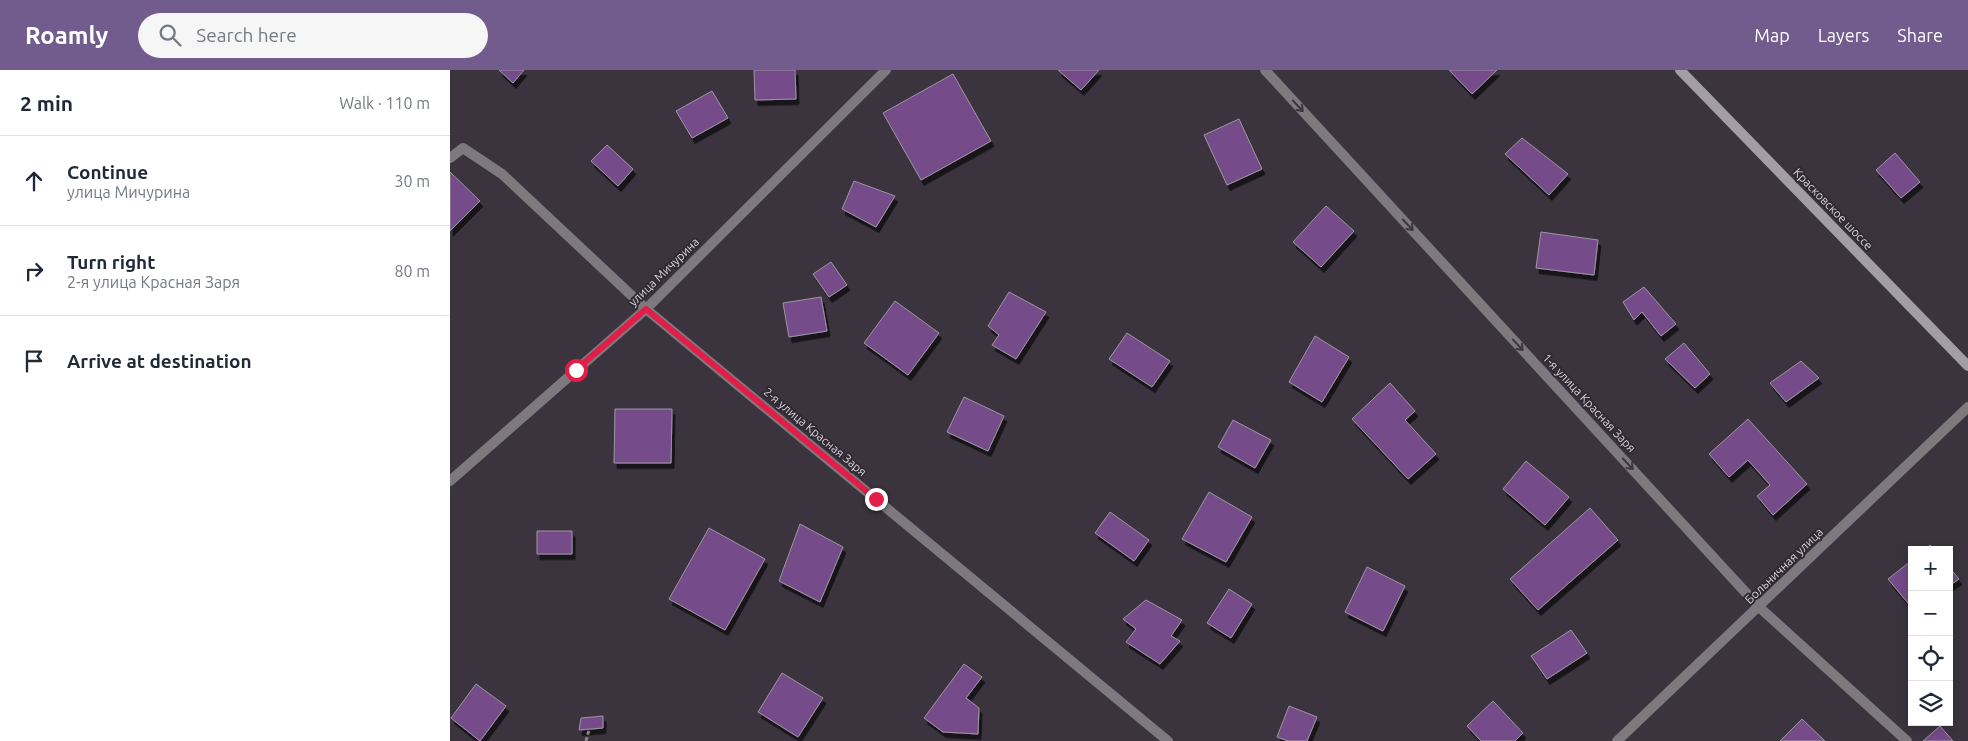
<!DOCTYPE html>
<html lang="en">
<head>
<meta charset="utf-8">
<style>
	:root { --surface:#fff; --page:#f6f6f7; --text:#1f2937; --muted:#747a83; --line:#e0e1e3; --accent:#725c8e }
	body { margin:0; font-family:Ubuntu,sans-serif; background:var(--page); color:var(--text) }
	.controls { position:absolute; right:15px; bottom:15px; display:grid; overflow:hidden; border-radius:0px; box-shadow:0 2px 12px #0003 }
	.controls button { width:45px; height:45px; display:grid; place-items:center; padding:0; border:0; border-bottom:1px solid var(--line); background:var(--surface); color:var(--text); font:25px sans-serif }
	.stop { position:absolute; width:15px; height:15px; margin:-11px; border:4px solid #e11d48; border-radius:50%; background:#fff }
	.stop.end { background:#e11d48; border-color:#fff; box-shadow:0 1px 5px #0008 }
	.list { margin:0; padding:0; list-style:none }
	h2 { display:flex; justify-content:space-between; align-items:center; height:65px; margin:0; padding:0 20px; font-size:21px }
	h2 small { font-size:16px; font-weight:400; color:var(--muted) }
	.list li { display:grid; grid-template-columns:32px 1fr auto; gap:15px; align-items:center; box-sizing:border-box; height:90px; padding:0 20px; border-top:1px solid var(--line) }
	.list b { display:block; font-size:19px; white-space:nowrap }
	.list p { margin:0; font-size:16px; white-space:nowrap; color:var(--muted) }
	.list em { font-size:16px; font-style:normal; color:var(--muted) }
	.icon { flex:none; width:28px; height:28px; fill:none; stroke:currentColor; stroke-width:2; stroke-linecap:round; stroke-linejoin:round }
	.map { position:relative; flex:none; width:1518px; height:671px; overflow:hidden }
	header { display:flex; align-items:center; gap:30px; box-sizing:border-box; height:70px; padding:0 25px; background:var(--accent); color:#fff }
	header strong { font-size:24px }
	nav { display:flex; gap:28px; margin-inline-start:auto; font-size:18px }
	.search { width:350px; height:45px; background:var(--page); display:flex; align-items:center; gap:12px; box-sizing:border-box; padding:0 18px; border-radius:28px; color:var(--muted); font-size:19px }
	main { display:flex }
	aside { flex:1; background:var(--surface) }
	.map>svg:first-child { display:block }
</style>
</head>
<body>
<header>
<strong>Roamly</strong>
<div class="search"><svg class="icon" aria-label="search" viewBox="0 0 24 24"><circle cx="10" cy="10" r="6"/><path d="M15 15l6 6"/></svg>Search here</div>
<nav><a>Map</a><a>Layers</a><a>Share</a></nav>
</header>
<main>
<aside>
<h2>2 min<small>Walk · 110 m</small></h2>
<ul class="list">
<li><svg class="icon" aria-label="ahead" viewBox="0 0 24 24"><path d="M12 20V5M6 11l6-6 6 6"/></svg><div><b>Continue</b><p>улица Мичурина</p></div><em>30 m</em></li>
<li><svg class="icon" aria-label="right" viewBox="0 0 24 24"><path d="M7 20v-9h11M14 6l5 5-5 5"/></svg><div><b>Turn right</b><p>2-я улица Красная Заря</p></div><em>80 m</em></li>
<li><svg class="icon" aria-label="arrive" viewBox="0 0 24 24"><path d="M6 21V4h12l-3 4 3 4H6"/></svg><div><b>Arrive at destination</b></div></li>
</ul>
</aside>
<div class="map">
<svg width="1518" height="671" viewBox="0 0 1518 671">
	<defs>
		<filter id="shadow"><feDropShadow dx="3" dy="5.5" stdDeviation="0" flood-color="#0009"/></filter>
	</defs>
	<rect width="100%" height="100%" fill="#3b343f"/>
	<path fill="#744c89" stroke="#9d96a2" filter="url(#shadow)" d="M49,0H74L63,13Z
		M304,0H345L346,29L305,30Z
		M608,0H649L631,20Z
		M999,0H1047L1022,24Z
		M503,4L541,71L471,110L433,43Z
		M262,21L278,48L242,68L226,41Z
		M789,49L812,99L777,115L754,65Z
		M1072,68L1118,104L1099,125L1055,84Z
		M157,75L183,99L168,116L141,91Z
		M1445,83L1470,112L1451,128L1426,100Z
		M0,102L30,131L0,161Z
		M404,111L445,126L426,157L392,139Z
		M876,136L904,161L871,197L843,172Z
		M1091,162L1148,170L1144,205L1086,198Z
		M381,192L397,215L379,227L363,204Z
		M1194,217L1226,254L1211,266L1192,242L1184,250L1173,232Z
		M559,222L596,242L566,289L542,275L549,265L538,256Z
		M371,227L377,261L339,267L333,233Z
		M445,231L489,263L458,305L414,273Z
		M677,263L720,291L702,317L659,289Z
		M865,266L899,287L872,332L839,312Z
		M1234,273L1260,304L1245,318L1215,289Z
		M1351,291L1369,308L1336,332L1320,313Z
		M940,313L965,341L955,350L986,384L958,409L902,349Z
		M514,327L554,346L538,381L497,362Z
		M165,339H222L221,393H164Z
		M1298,349L1357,414L1323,445L1307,426L1320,415L1298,390L1279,407L1259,384Z
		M783,350L821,370L805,398L768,377Z
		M1076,391L1119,427L1095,455L1053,419Z
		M759,422L802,447L776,492L732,469Z
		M1140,438L1168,470L1088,540L1060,509Z
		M660,442L699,470L684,491L645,463Z
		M350,454L393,477L370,532L329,511Z
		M259,458L315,489L275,560L219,529Z
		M87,461H122V484H87Z
		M1480,475L1485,480H1474Z
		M1462,490V538L1438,509Z
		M917,497L955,516L933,561L895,542Z
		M1499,497L1509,509L1499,516Z
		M779,519L802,534L781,568L757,553Z
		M696,530L732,550L721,566L730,571L710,594L676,572L686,559L673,549Z
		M1121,560L1137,583L1097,609L1081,586Z
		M514,594L532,607L516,628L529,638L528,664L493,662L474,648Z
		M332,603L373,628L348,667L308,642Z
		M26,614L56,636L30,671L1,648Z
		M1043,631L1073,663L1065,671H1031L1017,656Z
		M839,636L867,647L857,671H838L827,667Z
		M153,646V658L129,660L131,648Z
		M1352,649L1375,671H1330Z
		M1490,656L1503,671H1473Z"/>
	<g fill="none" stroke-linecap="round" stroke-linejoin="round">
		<path stroke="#8b858e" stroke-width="3" stroke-dasharray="4 2.5" stroke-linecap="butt" d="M136,671L139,660"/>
		<path stroke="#7d797f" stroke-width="10" d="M815,0L1309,537"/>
		<path stroke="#7d797f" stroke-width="10" d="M0,88L13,78L52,104L196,239L718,671
			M0,411L196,239L436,0
			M1309,537L1457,671"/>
		<path stroke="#7d797f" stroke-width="10" d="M1167,671L1518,337"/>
		<path stroke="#a39ea6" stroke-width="10" d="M1230,0L1518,296"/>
	</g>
	<defs><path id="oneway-shaft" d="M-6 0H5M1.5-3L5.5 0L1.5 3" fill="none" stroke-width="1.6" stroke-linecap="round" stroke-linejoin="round" transform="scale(1.25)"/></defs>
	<g stroke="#3c363f">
		<use href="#oneway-shaft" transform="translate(848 36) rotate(47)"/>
		<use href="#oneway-shaft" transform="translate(958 155) rotate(47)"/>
		<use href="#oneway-shaft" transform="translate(1068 275) rotate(47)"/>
		<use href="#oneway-shaft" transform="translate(1178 394) rotate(47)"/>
	</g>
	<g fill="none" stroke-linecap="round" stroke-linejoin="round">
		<path stroke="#e11d48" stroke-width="6" d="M126,300L196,239L426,429"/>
	</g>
	<g text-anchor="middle" stroke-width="4" stroke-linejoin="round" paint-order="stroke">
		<g font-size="12" fill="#d7d3d9" stroke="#312a34">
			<text transform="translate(1383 139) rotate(46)" y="4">Красковское шоссе</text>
			<text transform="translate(214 202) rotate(-44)" y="4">улица Мичурина</text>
			<text transform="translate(1139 333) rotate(47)" y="4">1-я улица Красная Заря</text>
			<text transform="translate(365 362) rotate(40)" y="4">2-я улица Красная Заря</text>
			<text transform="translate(1334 496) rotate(-44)" y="4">Больничная улица</text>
		</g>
	</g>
</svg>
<div class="controls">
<button>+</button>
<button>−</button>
<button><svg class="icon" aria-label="locate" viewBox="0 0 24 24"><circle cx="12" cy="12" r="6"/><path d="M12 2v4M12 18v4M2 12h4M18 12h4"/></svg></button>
<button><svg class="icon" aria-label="layers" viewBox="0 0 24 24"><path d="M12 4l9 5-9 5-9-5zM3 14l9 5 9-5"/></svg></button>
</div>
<div class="stop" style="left:126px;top:300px"></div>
<div class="stop end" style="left:426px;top:429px"></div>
</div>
</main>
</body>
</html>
